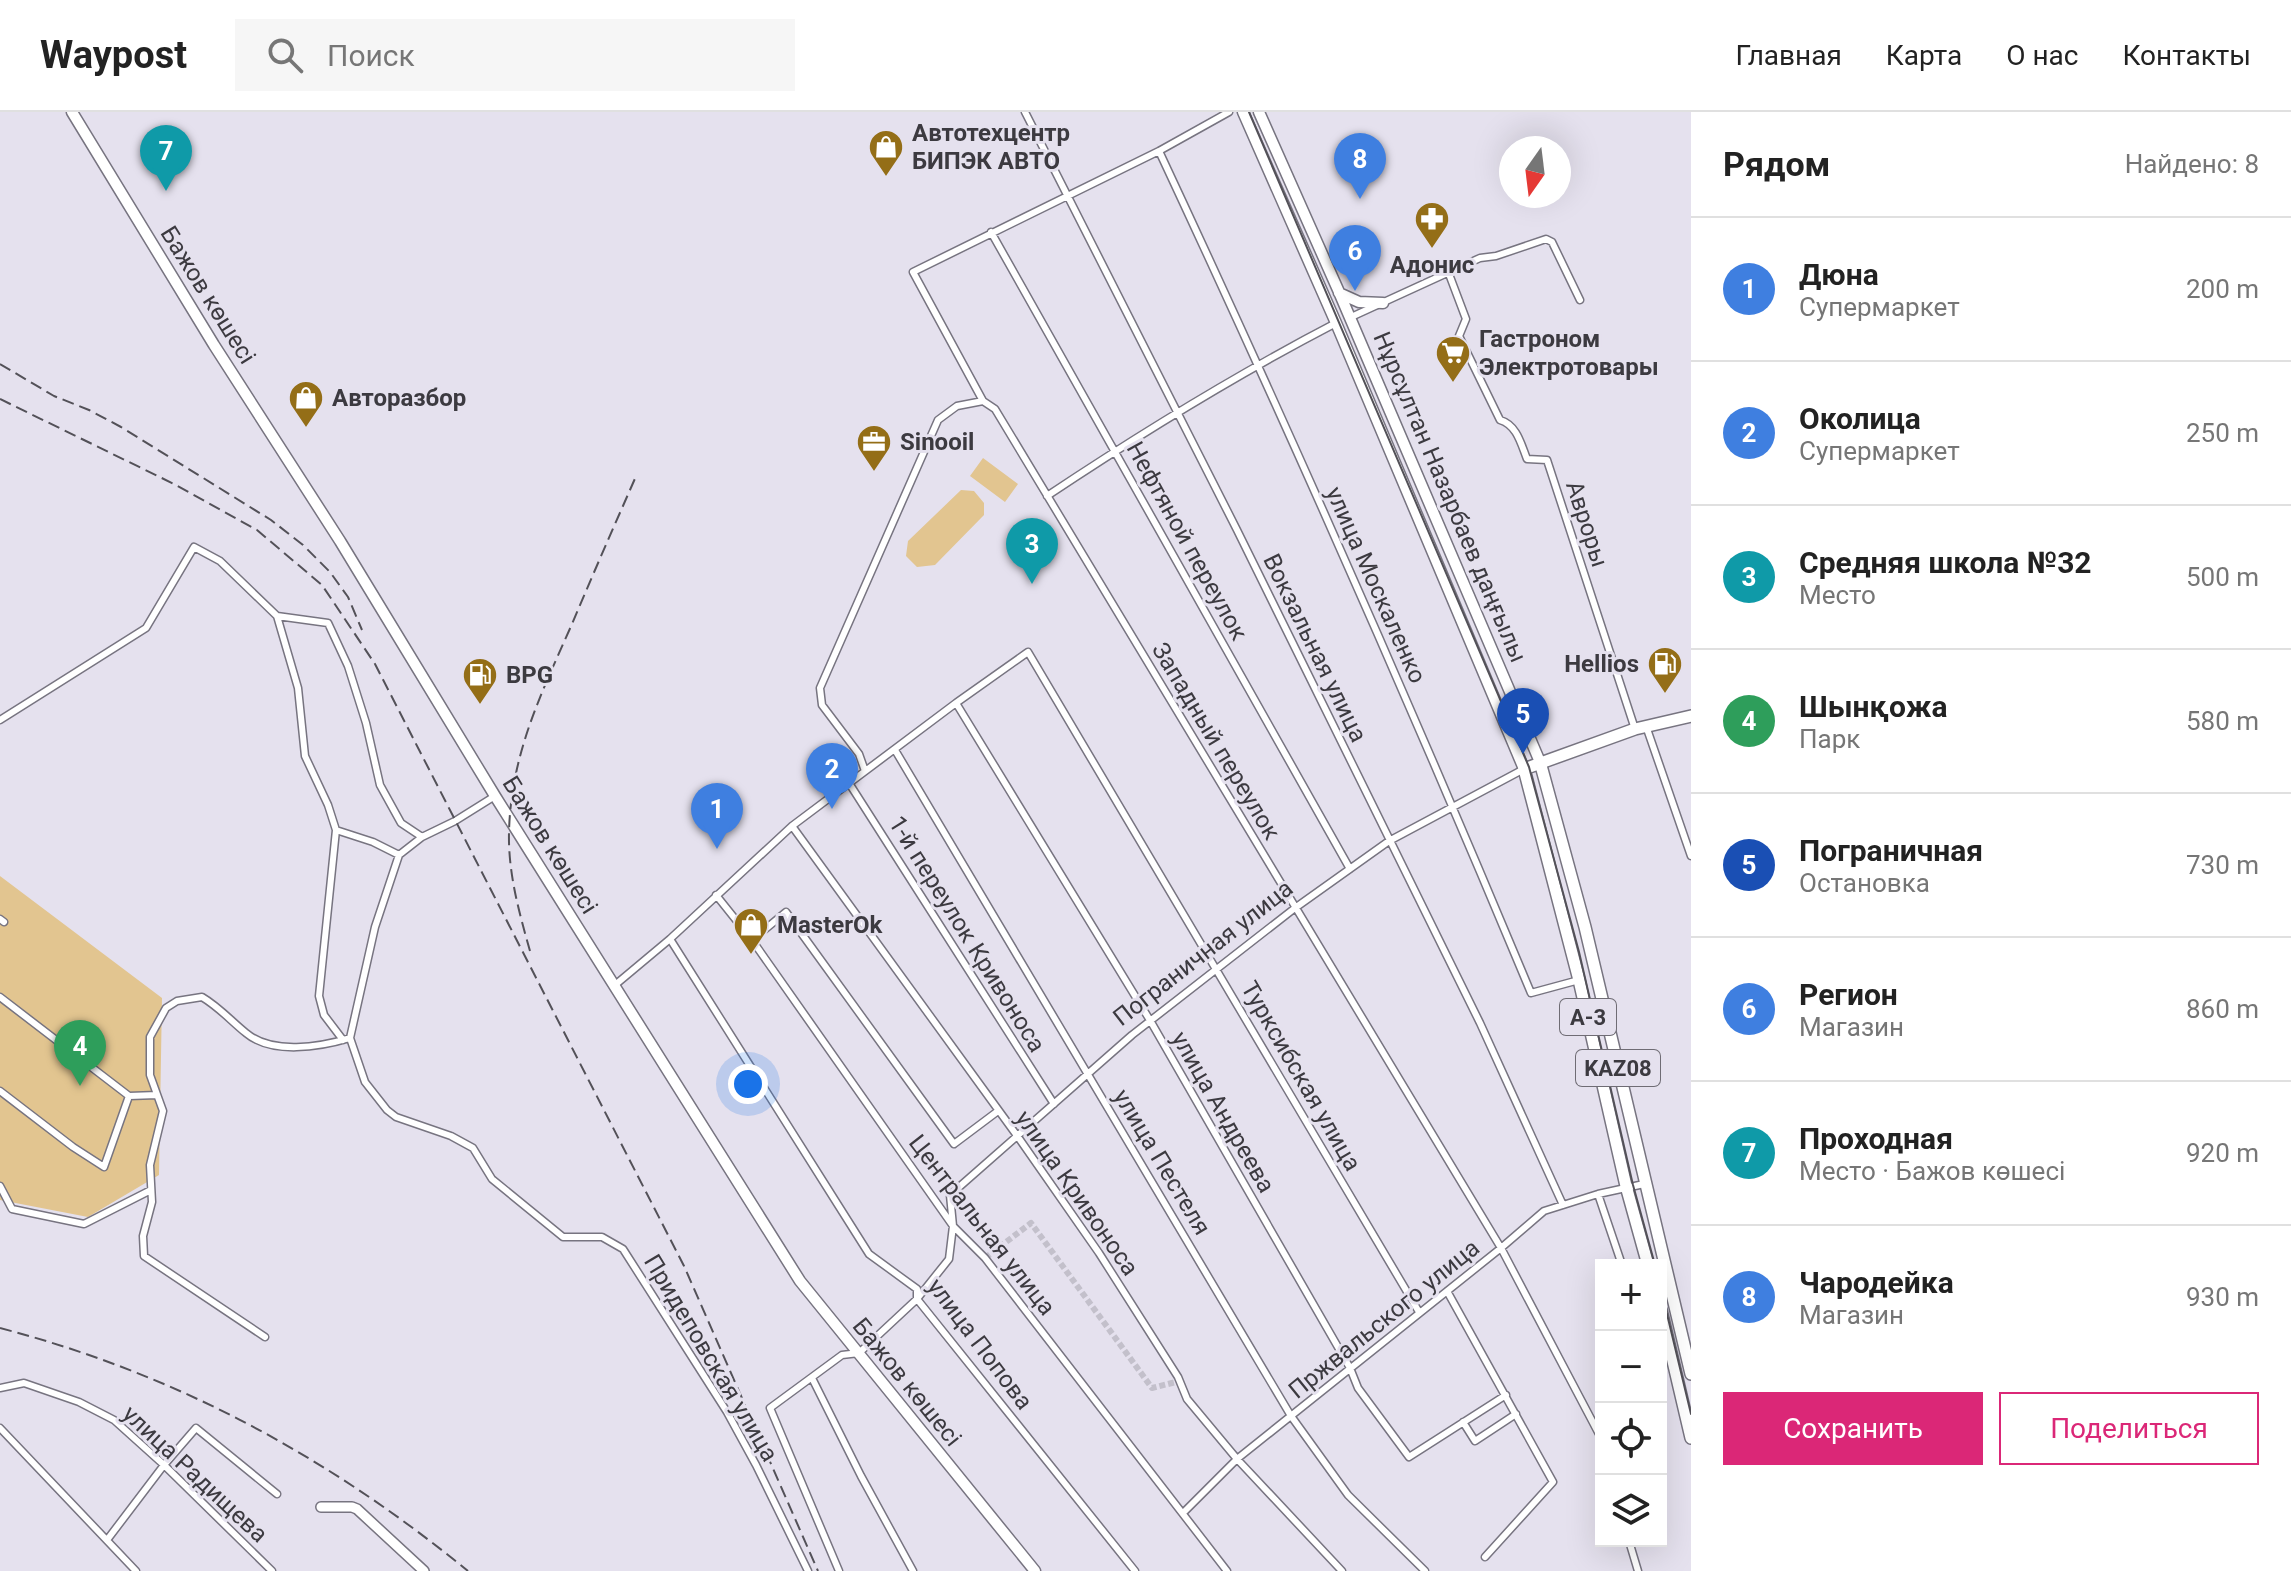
<!DOCTYPE html>
<html lang="ru">
<head>
<meta charset="utf-8">
<style>
	:root { --surface:#fff; --page:#f6f6f6; --text:#222; --muted:#767676; --line:#e0e0e0; --accent:#db2777 }
	body { margin:0; font-family:Roboto,sans-serif; background:var(--page); color:var(--text) }
	.controls { position:absolute; right:24px; bottom:24px; display:grid; overflow:hidden; border-radius:0px; box-shadow:0 8px 32px #0002 }
	.controls button { width:72px; height:72px; display:grid; place-items:center; padding:0; border:0; border-bottom:2px solid var(--line); background:var(--surface); color:var(--text); font:40px sans-serif }
	.compass { position:absolute; left:1499px; top:24px; width:72px; height:72px; border-radius:50%; background:var(--surface); box-shadow:0 8px 32px #0002; rotate:194deg }
	.you { position:absolute; left:748px; top:972px; width:28px; height:28px; margin:-20px; border:6px solid #fff; border-radius:50%; background:#1a73e8; box-shadow:0 0 0 12px #1a73e833 }
	.badge { display:grid; place-items:center; width:52px; height:52px; border-radius:50%; background:var(--accent); color:#fff; font-size:26px; font-weight:700 }
	.pin { position:absolute; translate:-50% -66px; filter:drop-shadow(0 2px 4px #0008) }
	.pin::after { content:''; position:absolute; top:42px; width:28px; height:24px; background:inherit; clip-path:polygon(0 0,100% 0,50% 100%) }
	.list { margin:0; padding:0; list-style:none }
	h2 { display:flex; justify-content:space-between; align-items:center; height:104px; margin:0; padding:0 32px; font-size:34px }
	h2 small { font-size:26px; font-weight:400; color:var(--muted) }
	.list li { display:grid; grid-template-columns:52px 1fr auto; gap:24px; align-items:center; box-sizing:border-box; height:144px; padding:0 32px; border-top:2px solid var(--line) }
	.list b { display:block; font-size:30px; white-space:nowrap }
	.list p { margin:0; font-size:26px; white-space:nowrap; color:var(--muted) }
	.list em { font-size:26px; font-style:normal; color:var(--muted) }
	.actions { display:flex; gap:16px; padding:24px 32px }
	.actions a { flex:1; padding:18px 0; border:2px solid var(--accent); border-radius:0px; text-align:center; font-size:28px; color:var(--accent) }
	.actions .main { background:var(--accent); color:#fff }
	.icon { flex:none; width:44px; height:44px; fill:none; stroke:currentColor; stroke-width:2; stroke-linecap:round; stroke-linejoin:round }
	.map { position:relative; flex:none; width:1691px; height:1459px; overflow:hidden }
	header { display:flex; align-items:center; gap:48px; box-sizing:border-box; height:112px; padding:0 40px; background:var(--surface); border-bottom:2px solid var(--line) }
	header strong { font-size:38px }
	nav { display:flex; gap:44px; margin-inline-start:auto; font-size:28px }
	.search { width:560px; height:72px; background:var(--page); display:flex; align-items:center; gap:20px; box-sizing:border-box; padding:0 28px; border-radius:0px; color:var(--muted); font-size:30px }
	main { display:flex }
	aside { flex:1; background:var(--surface) }
	.map>svg:first-child { display:block }
</style>
</head>
<body>
<header>
<strong>Waypost</strong>
<div class="search"><svg class="icon" aria-label="search" viewBox="0 0 24 24"><circle cx="10" cy="10" r="6"/><path d="M15 15l6 6"/></svg>Поиск</div>
<nav><a>Главная</a><a>Карта</a><a>О нас</a><a>Контакты</a></nav>
</header>
<main>
<div class="map">
<svg width="1691" height="1459" viewBox="0 0 1691 1459">
	<rect width="100%" height="100%" fill="#e5e1ee"/>
	<path fill="#e2c590" d="M983,346L1018,372L1005,390L970,364Z
		M961,378L974,379L984,391V403L935,453L917,455L906,444L908,429Z
		M0,764L162,886L159,1063L88,1105L0,1088Z"/>
	<g fill="none" stroke-linecap="round" stroke-linejoin="round">
		<path stroke="#c3c0cb" stroke-width="6" stroke-dasharray="6 3" stroke-linecap="butt" d="M985,1146L1031,1111L1152,1276L1180,1269"/>
		<defs>
			<path id="street" d="M1025,0L1237,418L1480,911L1563,1093
				M1229,0L1159,39L913,160L983,289L995,297L1501,1136L1599,1322L1601,1330
				M1159,39C1289,317 1413,598 1531,881L1579,868
				M991,120L1350,757
				M1449,162L1466,207L1459,224L1500,308C1517,313 1521,332 1527,347L1547,348L1635,617
				M1349,206L1480,146L1496,144L1546,127L1552,130L1580,188
				M1047,384C1140,322 1236,263 1336,211
				M277,504L298,576L305,644L328,693L336,718L319,884L324,903L343,928
				M956,591L1151,910L1350,1256L1358,1276L1409,1345L1506,1283
				M0,608L146,516L194,435L220,449L277,504L328,511L348,554L366,611L380,673L401,711L422,725
				M1646,614L1691,744
				M895,638L1291,1304L1348,1383L1425,1459
				M865,659L859,642L822,593L820,576L938,308L957,294L983,289
				M849,671L1054,992
				M495,684L455,709L422,725L399,743L375,815L350,926L365,970L387,998L396,1005L451,1024L473,1036L492,1067L563,1125H602L623,1137L727,1300L756,1353L808,1459
				M792,714L1018,1025L1099,1141L1178,1265L1187,1287L1237,1347L1342,1459
				M336,718L373,730L399,743
				M716,783L752,828L953,1114L985,1146L1227,1459
				M0,807L4,810
				M670,827L869,1142L917,1177V1187L1135,1459
				M752,828L786,800L954,1032L998,999
				M615,873L670,827L792,714L956,591L1028,540L1419,1200
				M0,885L129,984
				M0,979L73,1035L104,1055L129,984L157,983
				M0,1074L12,1097L84,1112L151,1078
				M1598,1082L1622,1153
				M1447,1179L1553,1370L1485,1445
				M265,1225L144,1144L143,1124L152,1090L150,1053L163,999L150,963V925L166,896L177,889L202,885C219,895 231,909 246,921C272,943 320,935 350,926
				M812,1266L861,1364L913,1459
				M0,1276L24,1271L79,1290L114,1308L164,1353L272,1459
				M1463,1310L1475,1329L1516,1302
				M0,1316L136,1459
				M1183,1401L1237,1347L1501,1136L1544,1099L1598,1082L1644,1072
				M107,1428L164,1353L196,1316L277,1382
				M1629,1429L1638,1459
				M839,1459L770,1296L842,1243L859,1241L917,1187L949,1147L953,1114L950,1083L1132,923L1295,796L1389,729L1524,657"/>
			<path id="secondary" d="M321,1395H352L357,1397L424,1459"/>
			<path id="primary" d="M72,0L214,233L340,429L495,684L800,1169L1035,1459
				M1243,0L1336,211L1524,657
				M1259,0L1339,180L1540,650
				M1339,181L1359,190L1383,191"/>
			<path id="highway" d="M1540,650L1585,815L1691,1262
				M1648,1153L1626,1074L1579,868L1524,657L1635,617L1691,604
				M1661,1198L1691,1326"/>
		</defs>
		<use href="#street" stroke="#777480" stroke-width="9"/>
		<use href="#secondary" stroke="#777480" stroke-width="12"/>
		<use href="#primary" stroke="#777480" stroke-width="13"/>
		<use href="#highway" stroke="#777480" stroke-width="14"/>
		<use href="#street" stroke="#fff" stroke-width="6"/>
		<use href="#secondary" stroke="#fff" stroke-width="9"/>
		<use href="#primary" stroke="#fff" stroke-width="10"/>
		<use href="#highway" stroke="#fff" stroke-width="11"/>
		<path stroke="#535158" stroke-width="2" d="M1249,0L1529,655L1579,840L1633,1073L1655,1153
			M1661,1177L1691,1302"/>
		<path stroke="#535158" stroke-width="2" stroke-dasharray="12 6" stroke-linecap="butt" d="M0,252L54,284L89,298L121,315L271,408L303,433L330,460L348,485L362,518
			M0,287L174,372L257,418L322,473L375,552L684,1154L818,1459
			M530,839C519,800 508,761 509,720C511,642 541,582 572,512C593,462 615,412 637,362
			M0,1216C176,1262 327,1344 468,1459"/>
	</g>
	<defs>
		<symbol id="shop-pin" viewBox="-11 -11 22 30"><path d="M0 17L-7.5 6A9.5 9.5 0 1 1 7.5 6Z" fill="#946e17" stroke="#e5e1ee"/><path d="M-5-2.5h2.3a2.7 3.5 0 0 1 5.4 0H5L5.5 6h-11ZM-1.5-2.5h3a1.5 2.3 0 0 0-3 0Z" fill="#fff"/></symbol>
		<symbol id="pharmacy-pin" viewBox="-11 -11 22 30"><path d="M0 17L-7.5 6A9.5 9.5 0 1 1 7.5 6Z" fill="#946e17" stroke="#e5e1ee"/><path d="M-2-6h4v4h4v4h-4v4h-4v-4h-4v-4h4Z" fill="#fff"/></symbol>
		<symbol id="supermarket-pin" viewBox="-11 -11 22 30"><path d="M0 17L-7.5 6A9.5 9.5 0 1 1 7.5 6Z" fill="#946e17" stroke="#e5e1ee"/><path d="M-6-5.5h2.5l.6 2H6L4.5 2H-2.5L-4.4-4H-6ZM-1.5 3.2a1.3 1.3 0 1 0 .1 0ZM3 3.2a1.3 1.3 0 1 0 .1 0Z" fill="#fff"/></symbol>
		<symbol id="office-pin" viewBox="-11 -11 22 30"><path d="M0 17L-7.5 6A9.5 9.5 0 1 1 7.5 6Z" fill="#946e17" stroke="#e5e1ee"/><path d="M-6-3h4V-5.5h4V-3h4V5H-6ZM-1-4.5V-3h2v-1.5ZM-6 0V1H6V0Z" fill="#fff"/></symbol>
		<symbol id="fuel-pin" viewBox="-11 -11 22 30"><path d="M0 17L-7.5 6A9.5 9.5 0 1 1 7.5 6Z" fill="#946e17" stroke="#e5e1ee"/><path d="M-5.5-6h7V0h2V4h1.3V-2.5L3-4.5l.8-.8L6-3V5H2.5V1h-1V6h-7ZM-4.2-4.7v3.2H.2V-4.7Z" fill="#fff"/></symbol>
	</defs>
	<g fill-rule="evenodd">
		<use href="#shop-pin" x="866" y="15" width="40" height="54"/>
		<use href="#pharmacy-pin" x="1412" y="87" width="40" height="54"/>
		<use href="#supermarket-pin" x="1433" y="221" width="40" height="54"/>
		<use href="#shop-pin" x="286" y="266" width="40" height="54"/>
		<use href="#office-pin" x="854" y="310" width="40" height="54"/>
		<use href="#fuel-pin" x="1645" y="532" width="40" height="54"/>
		<use href="#fuel-pin" x="460" y="543" width="40" height="54"/>
		<use href="#shop-pin" x="731" y="793" width="40" height="54"/>
	</g>
	<g text-anchor="middle" stroke-width="6" stroke-linejoin="round" paint-order="stroke">
		<g fill="#e5e1ee" stroke="#6f6c74" stroke-width="2">
			<rect x="1560" y="887" width="56" height="36" rx="6"/>
			<rect x="1576" y="938" width="84" height="36" rx="6"/>
		</g>
		<g font-size="22" font-weight="bold" fill="#3c3a40">
			<text x="1588" y="913">А-3</text>
			<text x="1618" y="964">KAZ08</text>
		</g>
		<g font-size="24" font-weight="bold" fill="#3c3a40" stroke="#e5e1ee" text-anchor="start">
			<text x="912" y="29">Автотехцентр<tspan x="912" dy="28">БИПЭК АВТО</tspan></text>
			<text x="1432" y="161" text-anchor="middle">Адонис</text>
			<text x="1479" y="235">Гастроном<tspan x="1479" dy="28">Электротовары</tspan></text>
			<text x="332" y="294">Авторазбор</text>
			<text x="900" y="338">Sinooil</text>
			<text x="1639" y="560" text-anchor="end">Hellios</text>
			<text x="506" y="571">BPG</text>
			<text x="777" y="821">MasterOk</text>
		</g>
		<g font-size="24" fill="#3c3a40" stroke="#e5e1ee">
			<text transform="translate(208 183) rotate(58)" y="8">Бажов көшесі</text>
			<text transform="translate(1450 385) rotate(67)" y="8">Нұрсұлтан Назарбаев даңғылы</text>
			<text transform="translate(1587 412) rotate(72)" y="8">Авроры</text>
			<text transform="translate(1187 429) rotate(61)" y="8">Нефтяной переулок</text>
			<text transform="translate(1376 473) rotate(66)" y="8">улица Москаленко</text>
			<text transform="translate(1315 536) rotate(64)" y="8">Вокзальная улица</text>
			<text transform="translate(1216 629) rotate(59)" y="8">Западный переулок</text>
			<text transform="translate(550 733) rotate(58)" y="8">Бажов көшесі</text>
			<text transform="translate(967 822) rotate(58)" y="8">1-й переулок Кривоноса</text>
			<text transform="translate(1203 841) rotate(-38)" y="8">Пограничная улица</text>
			<text transform="translate(1301 964) rotate(60)" y="8">Турксибская улица</text>
			<text transform="translate(1223 1000) rotate(60)" y="8">улица Андреева</text>
			<text transform="translate(1162 1050) rotate(59)" y="8">улица Пестеля</text>
			<text transform="translate(1077 1081) rotate(55)" y="8">улица Кривоноса</text>
			<text transform="translate(982 1113) rotate(52)" y="8">Центральная улица</text>
			<text transform="translate(1384 1207) rotate(-39)" y="8">Пржвальского улица</text>
			<text transform="translate(980 1232) rotate(53)" y="8">улица Попова</text>
			<text transform="translate(711 1246) rotate(59)" y="8">Придеповская улица</text>
			<text transform="translate(907 1270) rotate(51)" y="8">Бажов көшесі</text>
			<text transform="translate(195 1362) rotate(43)" y="8">улица Радищева</text>
		</g>
	</g>
</svg>
<div class="controls">
<button>+</button>
<button>−</button>
<button><svg class="icon" aria-label="locate" viewBox="0 0 24 24"><circle cx="12" cy="12" r="6"/><path d="M12 2v4M12 18v4M2 12h4M18 12h4"/></svg></button>
<button><svg class="icon" aria-label="layers" viewBox="0 0 24 24"><path d="M12 4l9 5-9 5-9-5zM3 14l9 5 9-5"/></svg></button>
</div>
<svg class="compass" viewBox="-18 -18 36 36"><path d="M0-13l5 13h-10z" fill="#e53935"/><path d="M0 13l5-13h-10z" fill="#767676"/></svg>
<div class="you"></div>
<div class="pin badge" style="left:717px;top:737px;background:#3f7fe0">1</div>
<div class="pin badge" style="left:832px;top:697px;background:#3f7fe0">2</div>
<div class="pin badge" style="left:1032px;top:472px;background:#0f9aa8">3</div>
<div class="pin badge" style="left:80px;top:974px;background:#2e9e5b">4</div>
<div class="pin badge" style="left:1523px;top:642px;background:#1a4fb4">5</div>
<div class="pin badge" style="left:1355px;top:179px;background:#3f7fe0">6</div>
<div class="pin badge" style="left:166px;top:79px;background:#0f9aa8">7</div>
<div class="pin badge" style="left:1360px;top:87px;background:#3f7fe0">8</div>
</div>
<aside>
<h2>Рядом<small>Найдено: 8</small></h2>
<ul class="list">
<li><span class="badge" style="background:#3f7fe0">1</span><div><b>Дюна</b><p>Супермаркет</p></div><em>200 m</em></li>
<li><span class="badge" style="background:#3f7fe0">2</span><div><b>Околица</b><p>Супермаркет</p></div><em>250 m</em></li>
<li><span class="badge" style="background:#0f9aa8">3</span><div><b>Средняя школа №32</b><p>Место</p></div><em>500 m</em></li>
<li><span class="badge" style="background:#2e9e5b">4</span><div><b>Шынқожа</b><p>Парк</p></div><em>580 m</em></li>
<li><span class="badge" style="background:#1a4fb4">5</span><div><b>Пограничная</b><p>Остановка</p></div><em>730 m</em></li>
<li><span class="badge" style="background:#3f7fe0">6</span><div><b>Регион</b><p>Магазин</p></div><em>860 m</em></li>
<li><span class="badge" style="background:#0f9aa8">7</span><div><b>Проходная</b><p>Место · Бажов көшесі</p></div><em>920 m</em></li>
<li><span class="badge" style="background:#3f7fe0">8</span><div><b>Чародейка</b><p>Магазин</p></div><em>930 m</em></li>
</ul>
<div class="actions"><a class="main">Сохранить</a><a>Поделиться</a></div>
</aside>
</main>
</body>
</html>
